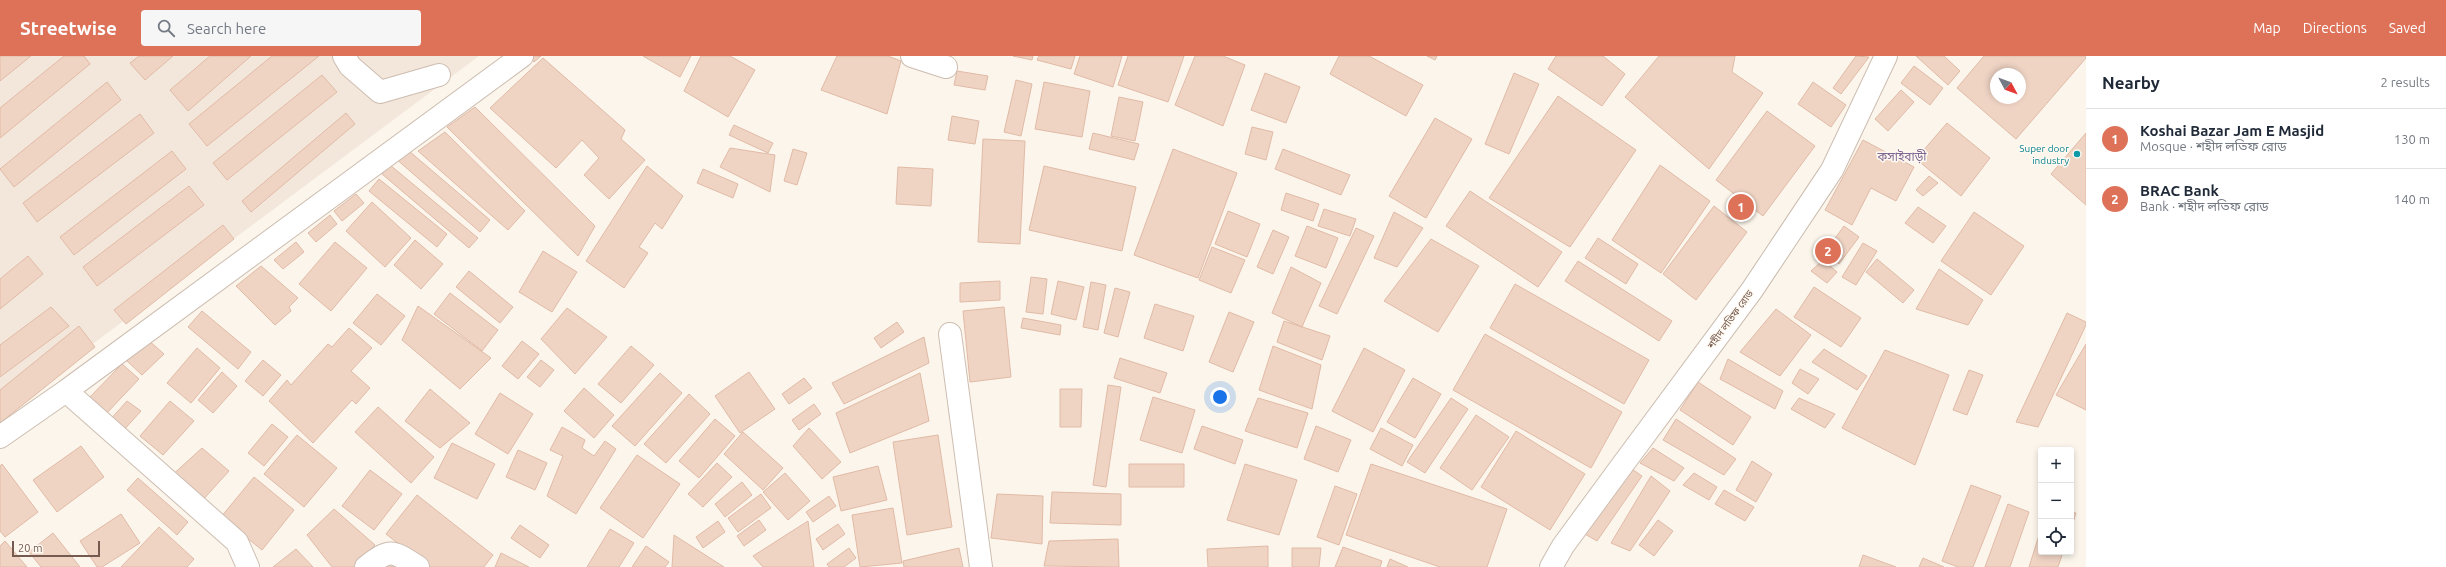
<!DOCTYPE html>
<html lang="en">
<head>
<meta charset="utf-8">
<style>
	:root { --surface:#fff; --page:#f6f6f7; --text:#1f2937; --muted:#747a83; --line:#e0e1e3; --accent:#dd7259 }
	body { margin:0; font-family:Ubuntu,"Noto Sans Bengali",sans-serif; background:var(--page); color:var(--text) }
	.controls { position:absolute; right:12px; bottom:12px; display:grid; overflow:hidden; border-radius:4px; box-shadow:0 2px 6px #0003 }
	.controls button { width:36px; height:36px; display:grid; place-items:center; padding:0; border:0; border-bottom:1px solid var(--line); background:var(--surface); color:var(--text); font:20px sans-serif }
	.compass { position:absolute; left:1990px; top:12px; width:36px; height:36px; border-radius:50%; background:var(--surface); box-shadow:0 2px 6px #0003; rotate:131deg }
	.scale { position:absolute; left:12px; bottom:10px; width:88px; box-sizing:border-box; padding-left:4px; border:2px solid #755b4f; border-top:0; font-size:11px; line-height:14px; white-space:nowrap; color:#755b4f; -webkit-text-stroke:3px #fef9f1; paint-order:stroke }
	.you { position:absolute; left:1220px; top:341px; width:14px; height:14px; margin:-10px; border:3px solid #fff; border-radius:50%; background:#1a73e8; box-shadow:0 0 0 6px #1a73e833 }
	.badge { display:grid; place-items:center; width:26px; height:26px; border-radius:50%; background:var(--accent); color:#fff; font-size:13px; font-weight:700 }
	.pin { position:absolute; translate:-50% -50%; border:2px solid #fff; box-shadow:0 1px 4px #0006 }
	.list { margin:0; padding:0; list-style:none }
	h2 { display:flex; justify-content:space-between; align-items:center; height:52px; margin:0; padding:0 16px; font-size:17px }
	h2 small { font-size:13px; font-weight:400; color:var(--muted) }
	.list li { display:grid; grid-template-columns:26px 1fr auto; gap:12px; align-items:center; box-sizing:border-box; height:60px; padding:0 16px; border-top:1px solid var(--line) }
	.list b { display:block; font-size:15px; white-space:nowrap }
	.list p { margin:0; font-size:13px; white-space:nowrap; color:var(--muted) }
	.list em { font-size:13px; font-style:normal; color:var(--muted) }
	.icon { flex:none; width:22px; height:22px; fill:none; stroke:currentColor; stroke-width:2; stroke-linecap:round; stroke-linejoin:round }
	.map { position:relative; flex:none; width:2086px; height:511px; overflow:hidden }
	header { display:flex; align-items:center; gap:24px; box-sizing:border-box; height:56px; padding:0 20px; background:var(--accent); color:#fff }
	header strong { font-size:19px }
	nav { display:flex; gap:22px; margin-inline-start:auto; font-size:14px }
	.search { width:280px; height:36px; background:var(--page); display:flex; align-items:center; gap:10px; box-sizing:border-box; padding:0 14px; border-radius:4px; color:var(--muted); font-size:15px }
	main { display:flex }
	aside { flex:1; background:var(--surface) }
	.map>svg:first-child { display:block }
</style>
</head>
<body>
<header>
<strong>Streetwise</strong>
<div class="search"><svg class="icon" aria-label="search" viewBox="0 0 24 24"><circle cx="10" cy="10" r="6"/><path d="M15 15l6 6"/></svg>Search here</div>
<nav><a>Map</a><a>Directions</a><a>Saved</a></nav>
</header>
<main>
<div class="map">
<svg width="2086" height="511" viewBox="0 0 2086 511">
	<rect width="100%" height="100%" fill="#fbf5eb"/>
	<path fill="#f3e6da" d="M0,0H479L0,357Z"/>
	<path fill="#efd4c4" stroke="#e1baa6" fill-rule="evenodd" d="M0,0H31L0,25Z
		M64,0H84L90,8L0,82V52Z
		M139,0H173L145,24L130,7Z
		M210,0H251L188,55L170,34Z
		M272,0H319L207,90L189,68Z
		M530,0H541L534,6Z
		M643,0H691L680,21Z
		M701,0H730L755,14L728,61L684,35Z
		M837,0H888L901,5L887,58L821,34Z
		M1013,0H1033L1032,4Z
		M1039,0H1075L1071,13L1037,4Z
		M1080,0H1122L1113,31L1074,18Z
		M1128,0H1184L1168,46L1118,29Z
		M1195,0H1223L1245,9L1223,70L1175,49Z
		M1339,0H1369L1423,29L1406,60L1330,18Z
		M1427,0H1437L1435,4Z
		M1556,0H1603L1625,18L1602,50L1548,13Z
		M1659,0H1735L1732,16L1763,37L1709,113L1625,41Z
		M1856,0L1869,1L1841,38L1833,32Z
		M1916,0H1944L1960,15L1948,29Z
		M1984,0H2086V2L2016,83L1957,32ZM1996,18H2020V42H1996Z
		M543,2L625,74L621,83L645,104L609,143L584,119L599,102L582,84L556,112L490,52Z
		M1914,10L1943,32L1930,49L1901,27Z
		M957,15L988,20L985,34L954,29Z
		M1265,17L1300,31L1286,67L1251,54Z
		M1514,17L1539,28L1509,98L1485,88Z
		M322,19L337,36L227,124L213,107Z
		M1016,24L1032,28L1021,80L1004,76Z
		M107,26L121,44L14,131L0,113Z
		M1044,26L1090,35L1082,81L1035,73Z
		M1813,26L1846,49L1831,71L1798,48Z
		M1901,34L1914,46L1888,75L1875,63Z
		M1558,40L1636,94L1570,191L1489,142Z
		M1119,41L1143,46L1135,85L1111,80Z
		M475,51L595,170L578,200L447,71Z
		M1767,55L1815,90L1763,160L1716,124Z
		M346,57L355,68L251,156L242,145Z
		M140,58L154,77L37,166L23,147Z
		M952,60L979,65L975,88L948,84Z
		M1435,62L1472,83L1426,162L1389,140Z
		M1947,67L1990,102L1961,140L1916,103Z
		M734,69L773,87L768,97L729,79Z
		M1252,71L1273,76L1266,104L1245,98Z
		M445,76L525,155L508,174L418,95Z
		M1093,77L1139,88L1134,104L1089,93Z
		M2086,77V149L2051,118Z
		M983,83L1025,85L1020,188L978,186Z
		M1863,84L1914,111L1896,145L1871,132L1852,169L1825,154Z
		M730,92L775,99L770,136L720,111Z
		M793,93L807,97L797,129L784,125Z
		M1173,93L1237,117L1198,222L1134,199Z
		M1283,93L1350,119L1341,139L1275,113Z
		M172,95L186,113L74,199L60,181Z
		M409,95L490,164L480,176L395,102Z
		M390,109L478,182L469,192L382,118Z
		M1660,109L1710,145L1661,217L1612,184Z
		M647,110L683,140L662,173L655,167L639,191L648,197L624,232L586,205Z
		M1044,110L1136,131L1122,195L1029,174Z
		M898,111L933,113L931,150L896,148Z
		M703,113L738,128L733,142L697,127Z
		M1929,120L1938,127L1923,140L1916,134Z
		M379,123L447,178L437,191L369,135Z
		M189,130L204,149L97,230L83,211Z
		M1470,135L1562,196L1538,231L1446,170Z
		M1286,137L1319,148L1313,165L1281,154Z
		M356,138L364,147L342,165L334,155Z
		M372,146L411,182L385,211L346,175Z
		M1714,150L1747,176L1696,244L1663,218Z
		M1918,151L1946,170L1933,187L1905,167Z
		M1324,153L1356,163L1350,180L1318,170Z
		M1228,155L1260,168L1247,201L1215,188Z
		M1394,156L1423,172L1397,211L1374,202Z
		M1974,156L2024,190L1991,239L1941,205Z
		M330,159L337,168L316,186L308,177Z
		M223,169L234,183L126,268L114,254Z
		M1307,170L1338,182L1326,212L1295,200Z
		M1844,170L1859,181L1839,208L1825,196Z
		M1356,172L1374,180L1337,258L1319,250Z
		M1273,174L1289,181L1273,218L1257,211Z
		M1598,182L1638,208L1626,228L1585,202Z
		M1431,183L1479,210L1438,276L1384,245Z
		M415,184L443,208L421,233L394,209Z
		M296,186L304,196L283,213L274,204Z
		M335,186L367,212L331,255L299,228Z
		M1863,187L1877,195L1856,229L1842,221Z
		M1212,191L1245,204L1231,237L1199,224Z
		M543,195L577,216L552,256L519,236Z
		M28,200L43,218L0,253V223Z
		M1877,203L1914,234L1903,247L1866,216Z
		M1823,204L1837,216L1827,227L1811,215Z
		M1578,205L1672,265L1659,285L1565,225Z
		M261,210L298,242L289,251L291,255L275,269L236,230Z
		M1291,211L1321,227L1302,271L1272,257Z
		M1939,213L1983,244L1968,269L1916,253Z
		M469,215L513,251L500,267L456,231Z
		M1031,221L1047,223L1043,258L1026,256Z
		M1000,225V244L960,246V227Z
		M1058,225L1084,231L1076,264L1051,258Z
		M1091,226L1106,229L1098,274L1083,271Z
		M1515,228L1649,304L1624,348L1490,272Z
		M1814,231L1861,262L1841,291L1794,261Z
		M1115,232L1130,236L1118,281L1104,277Z
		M450,237L498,274L482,295L434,258Z
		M377,238L405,260L381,289L353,267Z
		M1155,248L1194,260L1183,295L1144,282Z
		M418,250L491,302L460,333L402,284Z
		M51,251L69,270L0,321V289Z
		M1004,251L1011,321L970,326L963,255Z
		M567,252L607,281L575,318L541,283Z
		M1776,253L1811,279L1780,320L1740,296Z
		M202,255L251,296L238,313L188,271Z
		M1229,256L1254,266L1233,316L1209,306Z
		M2067,257L2086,266V269L2038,371L2016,366Z
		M1023,262L1061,269L1060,279L1021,272Z
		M1284,265L1330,280L1322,304L1277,286Z
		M897,266L904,276L881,292L874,282Z
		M79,270L95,291L0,367V334Z
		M349,272L372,292L351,315L370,332L356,348L352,344L313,387L269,345L287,324L291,329L328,288L332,291Z
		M1485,278L1622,356L1591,412L1453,334Z
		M924,281L929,307L844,348L832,327Z
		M147,283L164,298L142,319L127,305Z
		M522,285L539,298L518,323L502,310Z
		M2086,288V354L2056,339Z
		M631,290L654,309L621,347L598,328Z
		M1273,290L1321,309L1312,353L1259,334Z
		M197,292L220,312L191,347L167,327Z
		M1364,292L1405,314L1373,376L1332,355Z
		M1824,293L1867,320L1857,334L1812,306Z
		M1885,294L1949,319L1915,409L1842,372Z
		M1120,302L1167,317L1160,337L1114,322Z
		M1728,303L1783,335L1775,353L1720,323Z
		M263,304L281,319L263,340L245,325Z
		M541,304L554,314L540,331L527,321Z
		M122,308L139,323L105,359L88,343Z
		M1800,313L1819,323L1808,338L1792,327Z
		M1969,314L1983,319L1967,359L1953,354Z
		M222,316L237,330L213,357L198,344Z
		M749,316L775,353L740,377L715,340Z
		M660,317L682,337L635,390L612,370Z
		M920,317L929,365L850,397L836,357Z
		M804,322L812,332L789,348L782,338Z
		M1413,322L1441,338L1415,382L1387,366Z
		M1698,326L1751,361L1733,389L1680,354Z
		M1108,329L1121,331L1106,431L1093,429Z
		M584,332L614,359L594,382L564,355Z
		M430,333L470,367L440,392L405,365Z
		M1060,333H1082L1081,371H1060Z
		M500,337L533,358L508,398L475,378Z
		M689,338L710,358L666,407L644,388Z
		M1153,341L1195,354L1182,397L1140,384Z
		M1258,342L1308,357L1297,392L1245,375Z
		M1451,342L1468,353L1425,417L1407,406Z
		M1799,342L1835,358L1825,372L1791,353Z
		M127,345L141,355L122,376L109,365Z
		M170,345L194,365L163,399L140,380Z
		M814,348L821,358L799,374L792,364Z
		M378,351L434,401L411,427L355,376Z
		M1476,359L1509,381L1472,434L1440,412Z
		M715,363L735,380L699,422L679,405Z
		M1676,363L1736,403L1724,419L1663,384Z
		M272,368L288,381L264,410L248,397Z
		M1202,370L1243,384L1235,408L1194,393Z
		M1316,370L1351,384L1338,416L1304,403Z
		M562,371L585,384L582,392L594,400L605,385L616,393L576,458L547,440L563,400L550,394Z
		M809,372L841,406L822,423L793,390Z
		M1381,372L1413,389L1402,410L1370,393Z
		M1516,375L1585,418L1550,474L1481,431Z
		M743,376L783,412L763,434L724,398Z
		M297,379L337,412L304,451L264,418Z
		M938,379L952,471L907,479L893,386Z
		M452,387L495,408L477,443L434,422Z
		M81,390L104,421L57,456L33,424Z
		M202,392L229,415L200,447L169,422Z
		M1653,392L1684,412L1674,425L1640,407Z
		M518,394L547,407L535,434L506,421Z
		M637,399L680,428L643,482L600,452Z
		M1752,405L1772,418L1756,446L1736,434Z
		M717,407L732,421L703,451L688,438Z
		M2,408L38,456L5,481L0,475V410Z
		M1129,408H1184V431H1129Z
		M1245,408L1297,424L1279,479L1227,464Z
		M1371,408L1507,453L1487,511H1440L1346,479Z
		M1626,409L1642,420L1597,485L1583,477Z
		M878,410L887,444L841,455L833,421Z
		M370,414L402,438L374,474L342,450Z
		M785,417L810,445L788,464L763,436Z
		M1694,417L1717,431L1709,444L1683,429Z
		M1651,420L1670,435L1630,495L1611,487Z
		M254,421L294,454L262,494L221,461Z
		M138,422L188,466L177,479L127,434Z
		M742,426L752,439L725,461L715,448Z
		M1971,429L2001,440L1973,511H1958L1942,505Z
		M1335,430L1357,438L1339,489L1317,481Z
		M1724,434L1754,451L1745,465L1715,448Z
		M1052,436L1121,438V469L1050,467Z
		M761,438L771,452L738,476L728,462Z
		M997,438L1043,440L1042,488L991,482Z
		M417,439L493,499L484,511H428L386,478Z
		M829,440L836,450L813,466L806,456Z
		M2008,448L2029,456L2010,511H1985Z
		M893,452L902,507L860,511L852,459Z
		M334,453L375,489L354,511H332L307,479Z
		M2071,456L2076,457L2071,473Z
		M121,458L140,487L102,511H97L80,485Z
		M759,464L766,474L744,490L737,480Z
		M1658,464L1673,475L1654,500L1639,489Z
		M718,465L725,476L703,492L696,481Z
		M808,465L814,511H763L753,500Z
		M838,468L845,478L823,494L816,483Z
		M520,469L549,489L540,502L511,482Z
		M159,471L194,503L187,511H121Z
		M610,473L634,487L619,511H587Z
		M2041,473V496H2063L2058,511H2029Z
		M53,477L80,511H41L29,496Z
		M674,479L724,511H672Z
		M1118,483L1119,511L1044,510L1049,485Z
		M5,485L27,511H0V490Z
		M646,490L669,506L665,511H632Z
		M1268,490V511H1208L1207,493Z
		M1343,491L1382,505L1380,511H1335Z
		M849,492L856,502L844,511H829L827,508Z
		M959,492L963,511H904L903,505Z
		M1292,492H1321L1319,511H1292Z
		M296,493L313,511H273Z
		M501,497L529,511H495Z
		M1863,499L1896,511H1859Z
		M1923,502L1944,511H1919Z
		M1390,503L1408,511H1387Z
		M389,505L397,511H382Z"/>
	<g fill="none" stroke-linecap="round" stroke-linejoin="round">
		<defs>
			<path id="minor" d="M344,0L350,10L380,36L439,19
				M912,0L946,11
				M950,278L981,511
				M66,335L237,486L248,511
				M0,381L66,335L522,0
				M366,511C390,492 392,494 418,511
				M1551,511L1563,490L1618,415L1752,234L1832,114L1886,0"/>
		</defs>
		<use href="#minor" stroke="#cdbdb1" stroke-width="24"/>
		<use href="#minor" stroke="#fff" stroke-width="22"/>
	</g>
	<circle fill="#0f9aa8" stroke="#fef9f1" stroke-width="1.5" cx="2077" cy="98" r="4"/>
	<g text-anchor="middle" stroke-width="3" stroke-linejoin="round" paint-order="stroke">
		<g font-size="10" fill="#0d838f" stroke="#fef9f1" text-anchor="end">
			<text x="2069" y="96">Super door<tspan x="2069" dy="12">industry</tspan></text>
		</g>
		<g font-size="10" fill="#755b4f" stroke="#fef9f1">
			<text transform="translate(1730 263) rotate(-54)" y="4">শহীদ লতিফ রোড</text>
		</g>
		<g font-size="12" fill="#816791" stroke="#fef9f1">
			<text x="1902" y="105">কসাইবাড়ী</text>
		</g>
	</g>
</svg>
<div class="controls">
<button>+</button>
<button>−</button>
<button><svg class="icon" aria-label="locate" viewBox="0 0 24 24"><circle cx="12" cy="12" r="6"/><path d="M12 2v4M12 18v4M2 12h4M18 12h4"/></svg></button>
</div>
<svg class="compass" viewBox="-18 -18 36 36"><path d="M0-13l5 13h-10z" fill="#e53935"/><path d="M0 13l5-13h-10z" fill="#747a83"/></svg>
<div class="scale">20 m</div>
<div class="you"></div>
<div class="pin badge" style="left:1741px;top:151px">1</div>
<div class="pin badge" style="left:1828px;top:195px">2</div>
</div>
<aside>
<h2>Nearby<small>2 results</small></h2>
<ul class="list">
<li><span class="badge">1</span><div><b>Koshai Bazar Jam E Masjid</b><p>Mosque · শহীদ লতিফ রোড</p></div><em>130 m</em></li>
<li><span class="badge">2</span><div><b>BRAC Bank</b><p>Bank · শহীদ লতিফ রোড</p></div><em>140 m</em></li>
</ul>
</aside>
</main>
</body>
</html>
